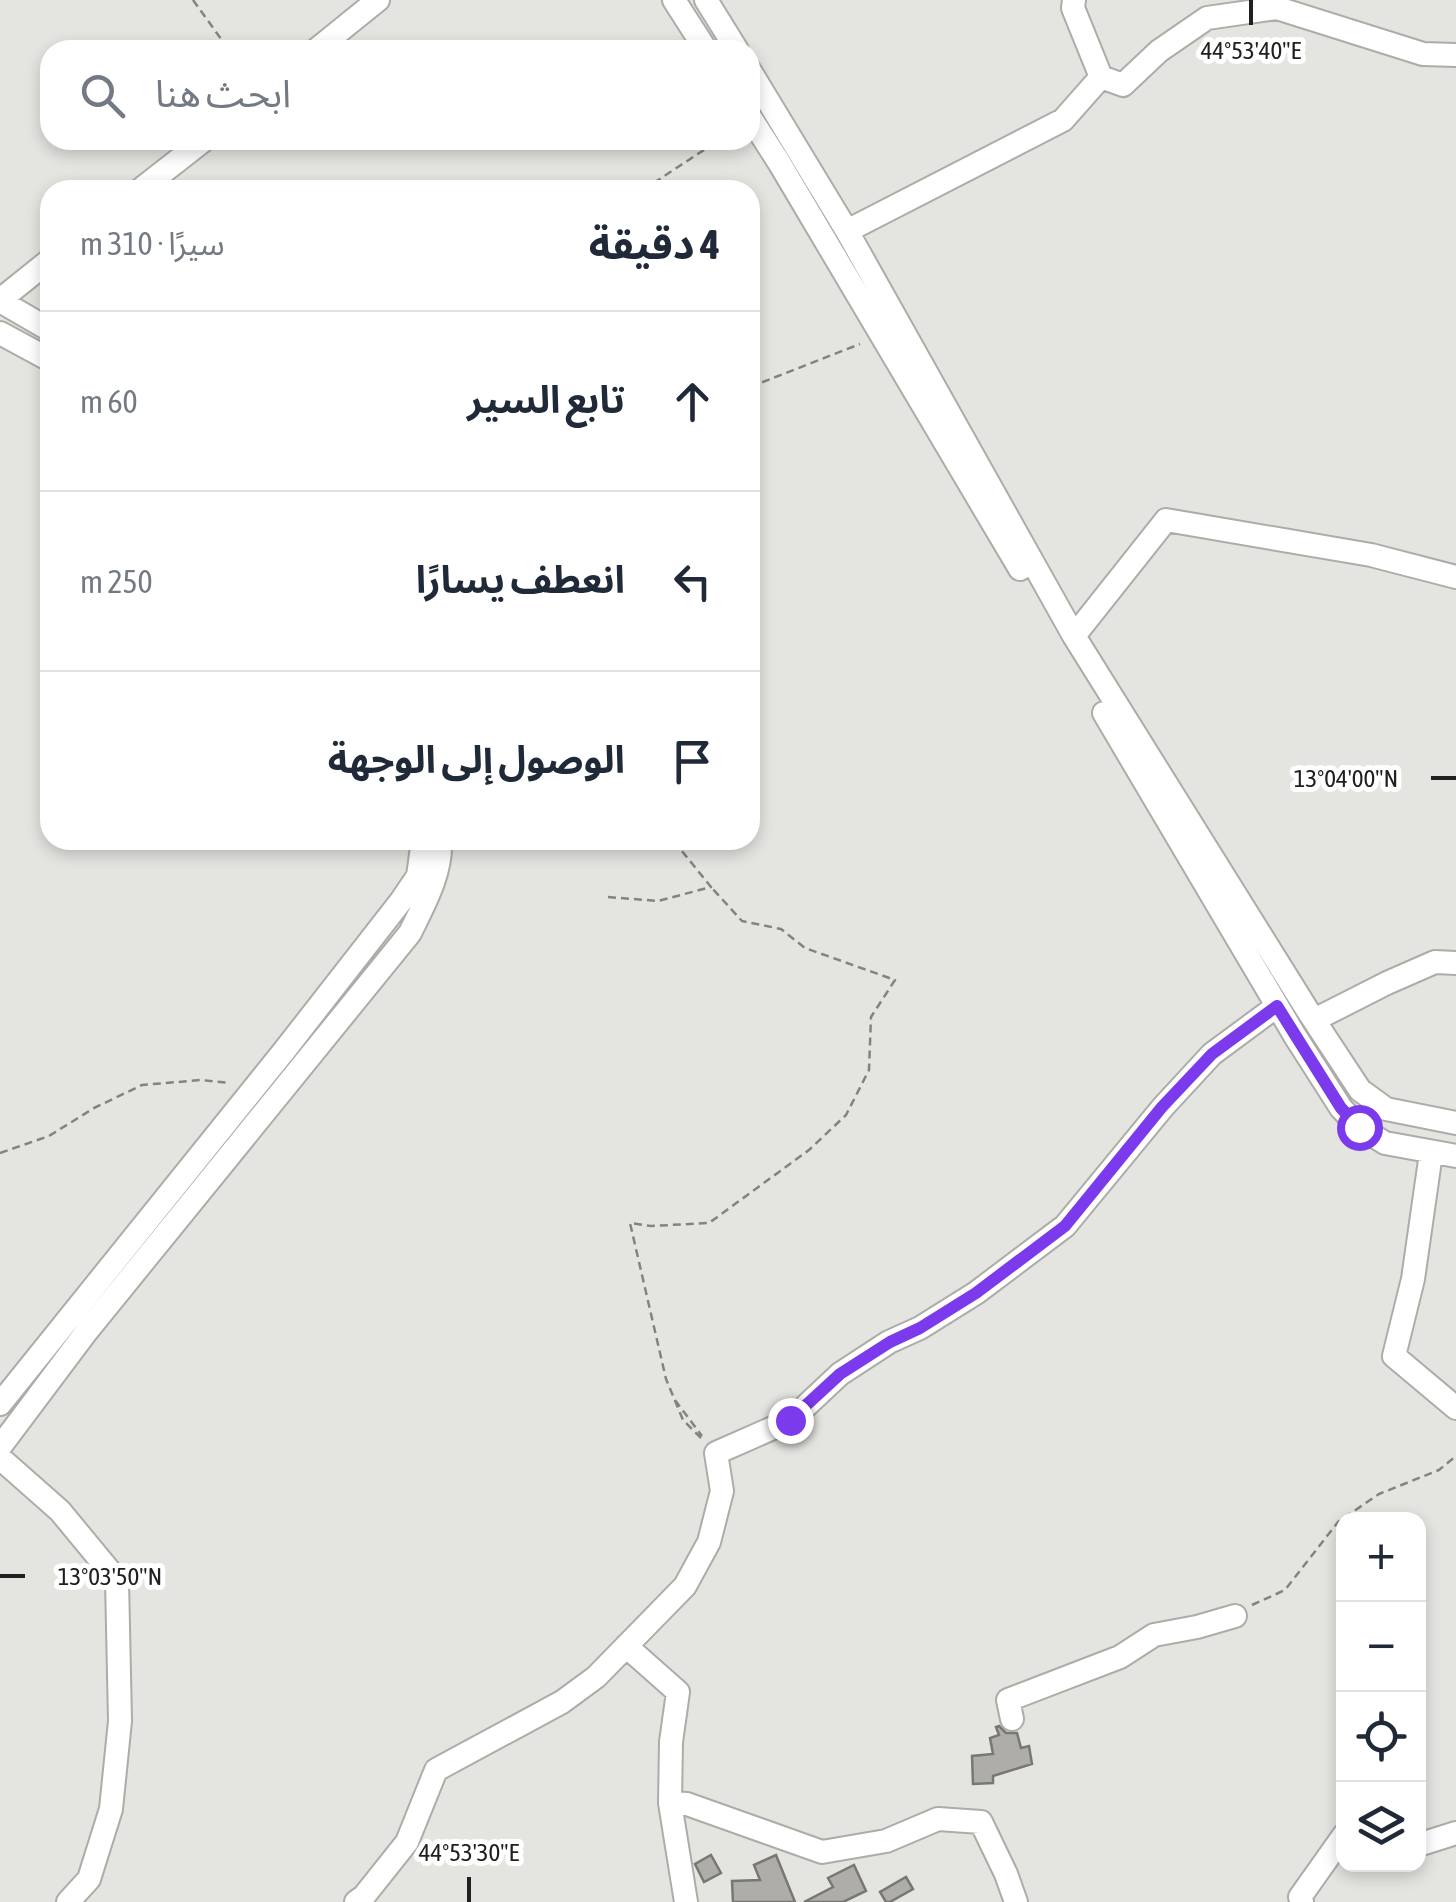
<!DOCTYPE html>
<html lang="ar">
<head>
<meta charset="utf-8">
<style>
	:root { --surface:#fff; --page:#f6f6f7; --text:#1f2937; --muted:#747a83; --line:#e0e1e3 }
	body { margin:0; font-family:"Asap Condensed","Noto Sans Arabic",sans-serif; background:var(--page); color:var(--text); direction:rtl }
	.controls { position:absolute; right:30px; bottom:30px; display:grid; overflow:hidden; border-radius:20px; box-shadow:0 5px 15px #0003 }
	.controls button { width:90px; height:90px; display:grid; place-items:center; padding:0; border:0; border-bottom:2px solid var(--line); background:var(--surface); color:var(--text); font:50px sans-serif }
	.stop { position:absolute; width:30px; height:30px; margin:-22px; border:8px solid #7c3aed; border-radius:50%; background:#fff }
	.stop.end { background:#7c3aed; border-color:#fff; box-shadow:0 2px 10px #0008 }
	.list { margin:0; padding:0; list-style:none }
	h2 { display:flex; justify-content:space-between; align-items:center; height:130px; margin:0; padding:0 40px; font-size:42px }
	h2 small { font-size:32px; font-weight:400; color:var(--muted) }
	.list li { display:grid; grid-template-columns:65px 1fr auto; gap:30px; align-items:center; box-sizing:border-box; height:180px; padding:0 40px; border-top:2px solid var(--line) }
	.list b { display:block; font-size:38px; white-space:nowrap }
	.list em { font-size:32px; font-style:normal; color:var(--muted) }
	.icon { flex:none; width:55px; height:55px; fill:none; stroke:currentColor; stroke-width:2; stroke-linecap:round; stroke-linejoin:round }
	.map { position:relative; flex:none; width:1456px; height:1902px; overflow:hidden; direction:ltr }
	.search { position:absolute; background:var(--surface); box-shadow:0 5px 15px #0003; left:40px; top:40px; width:720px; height:110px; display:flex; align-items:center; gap:25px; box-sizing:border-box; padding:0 35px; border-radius:30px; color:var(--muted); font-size:38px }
	.panel { position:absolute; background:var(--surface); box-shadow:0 5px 15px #0003; left:40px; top:180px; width:720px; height:670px; border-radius:30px; direction:rtl }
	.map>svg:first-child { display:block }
</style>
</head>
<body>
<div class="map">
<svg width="1456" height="1902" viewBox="0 0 1456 1902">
	<rect width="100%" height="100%" fill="#e4e5e0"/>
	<path fill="#afada8" stroke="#797773" stroke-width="2.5" d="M999,1726L1006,1733H1017L1021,1748L1029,1746L1032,1764L993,1776V1783L973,1784L972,1756L993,1754L990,1738L999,1735L996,1727Z
		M711,1855L721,1873L704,1882L695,1864Z
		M776,1855L795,1902H733L732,1881L760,1880L754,1865Z
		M854,1865L866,1891L843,1902H804L833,1887L828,1878Z
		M906,1877L913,1889L890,1902H886L880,1892Z"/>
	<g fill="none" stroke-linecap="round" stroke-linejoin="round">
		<defs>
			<path id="minor" d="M674,0L706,50
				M706,0L737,50
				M316,50L378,0
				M750,71L847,231L1074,636L1308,1011L1360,1090L1386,1109L1456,1123
				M1101,77L1123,85L1159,51L1207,18L1277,8L1423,54L1456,55
				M750,117L780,164L1020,569
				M140,190L204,140
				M847,231L1063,120L1101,77L1073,8L1074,0
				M0,300L50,260
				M0,301L50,330
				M0,333L50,360
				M1074,636L1166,520L1371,555L1456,577
				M1104,713L1295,1036L1341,1108L1359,1127L1385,1143L1456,1156
				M1314,1020L1387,983L1435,962L1456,963
				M1431,1153L1413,1279L1394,1356L1456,1408
				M0,1404L284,1051L401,901L418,876L423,840
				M0,1447L87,1331L410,933C424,904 442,873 440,840
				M0,1458L60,1511L117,1580L120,1721L111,1809L89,1879L68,1902
				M626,1646L678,1692L671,1742L670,1803L686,1902
				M1012,1719L1008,1700L1120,1657L1154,1635L1197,1627L1235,1616
				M670,1803L687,1804L822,1852L886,1841L938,1819L981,1822L1006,1874L1016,1902
				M1418,1845L1456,1833
				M356,1902L364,1896L407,1842L436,1770L562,1702L596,1677L685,1586L709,1542L722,1491L716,1453L791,1420L840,1374L889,1342L920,1328L976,1293L1065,1226L1163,1107L1212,1054L1277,1006
				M1302,1902L1300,1897L1344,1835"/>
		</defs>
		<use href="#minor" stroke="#acada8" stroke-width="26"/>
		<path stroke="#838380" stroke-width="2.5" stroke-dasharray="8 5" stroke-linecap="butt" d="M193,0L229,50
			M643,190L719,140
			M750,387L860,344
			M608,897L658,901L711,887L673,840
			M0,1153L49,1136L94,1108L142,1085L201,1080L230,1083
			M675,1400L702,1436
			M701,1438L683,1420L666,1379L630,1223L651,1226L709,1223L809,1150L846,1115L869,1070L871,1017L895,980L805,948L781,929L742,921L711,887
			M1252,1605L1285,1590L1338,1522L1379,1494L1439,1470L1456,1456"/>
		<use href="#minor" stroke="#fff" stroke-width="22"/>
	</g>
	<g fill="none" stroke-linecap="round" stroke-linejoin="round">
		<path stroke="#7c3aed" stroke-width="12" d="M790,1420L840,1374L890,1342L920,1328L976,1293L1065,1226L1162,1107L1212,1054L1277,1006L1341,1108L1359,1127"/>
	</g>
	<path fill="none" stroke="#20201e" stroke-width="4" d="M1251,0V25M1431,778H1456M0,1576H25M469,1877V1902"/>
	<g font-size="25" text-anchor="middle" fill="#20201e" stroke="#fff" stroke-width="10" stroke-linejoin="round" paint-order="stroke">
		<text x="1251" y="59">44°53'40"E</text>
		<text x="1346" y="787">13°04'00"N</text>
		<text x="110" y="1585">13°03'50"N</text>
		<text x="469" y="1861">44°53'30"E</text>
	</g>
</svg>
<div class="controls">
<button>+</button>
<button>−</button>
<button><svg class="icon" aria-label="locate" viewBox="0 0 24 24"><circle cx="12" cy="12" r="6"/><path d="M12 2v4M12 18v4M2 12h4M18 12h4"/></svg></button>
<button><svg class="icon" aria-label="layers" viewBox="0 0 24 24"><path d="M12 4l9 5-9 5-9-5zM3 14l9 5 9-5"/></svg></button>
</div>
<div class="stop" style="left:1359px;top:1127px"></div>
<div class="stop end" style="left:790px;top:1420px"></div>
<div class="search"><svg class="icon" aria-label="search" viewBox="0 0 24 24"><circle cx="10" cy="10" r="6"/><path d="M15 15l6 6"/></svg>ابحث هنا</div>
<section class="panel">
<h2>4 دقيقة<small>سيرًا · 310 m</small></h2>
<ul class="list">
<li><svg class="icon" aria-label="ahead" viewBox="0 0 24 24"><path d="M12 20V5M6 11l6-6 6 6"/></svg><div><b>تابع السير</b></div><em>60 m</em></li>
<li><svg class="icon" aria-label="left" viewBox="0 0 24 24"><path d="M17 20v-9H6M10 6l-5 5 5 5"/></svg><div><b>انعطف يسارًا</b></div><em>250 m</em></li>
<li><svg class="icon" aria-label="arrive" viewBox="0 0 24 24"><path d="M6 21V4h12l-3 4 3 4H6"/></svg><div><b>الوصول إلى الوجهة</b></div></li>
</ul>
</section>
</div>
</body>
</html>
